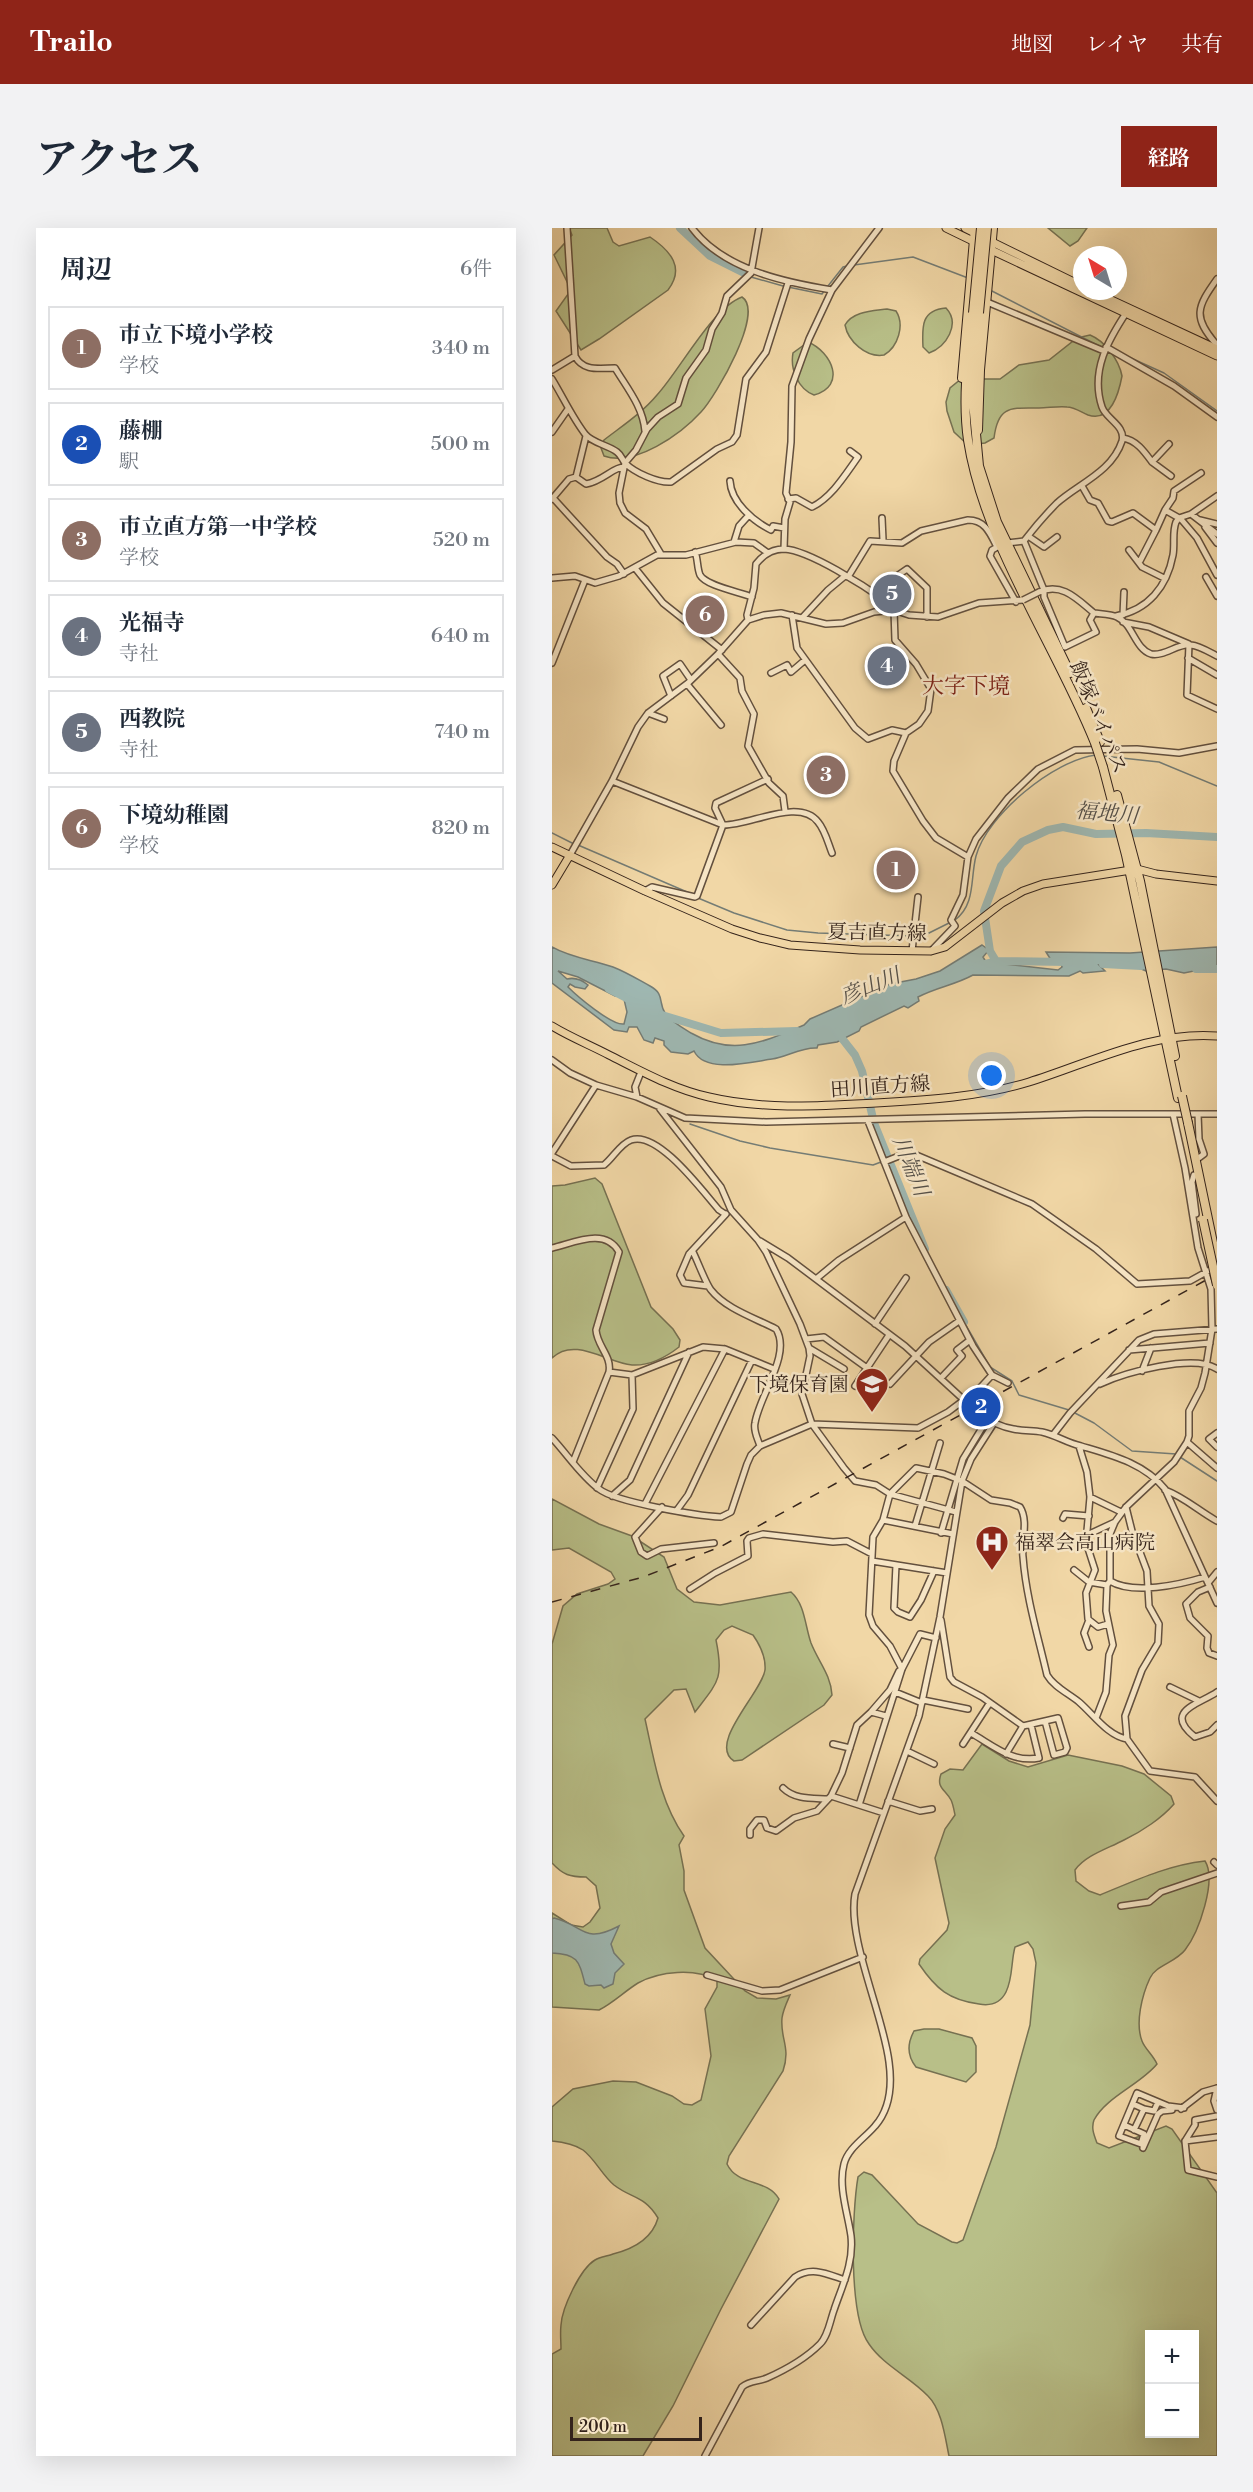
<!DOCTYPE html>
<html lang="ja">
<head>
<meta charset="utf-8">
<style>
	:root { --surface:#fff; --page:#f2f2f3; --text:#1f2937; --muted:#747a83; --line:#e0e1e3; --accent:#8f2418 }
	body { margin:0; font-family:"Libre Bodoni","Noto Serif JP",serif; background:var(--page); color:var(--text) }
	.controls { position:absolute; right:18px; bottom:18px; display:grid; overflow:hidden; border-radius:0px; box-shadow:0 6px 24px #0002 }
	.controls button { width:54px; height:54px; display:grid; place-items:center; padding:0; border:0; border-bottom:2px solid var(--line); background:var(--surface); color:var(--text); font:30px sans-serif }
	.compass { position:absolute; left:521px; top:18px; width:54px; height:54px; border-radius:50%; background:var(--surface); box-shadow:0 6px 24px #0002; rotate:322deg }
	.scale { position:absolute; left:18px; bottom:15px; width:132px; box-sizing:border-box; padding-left:6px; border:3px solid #34231b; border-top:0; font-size:16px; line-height:21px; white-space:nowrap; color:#34231b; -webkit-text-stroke:4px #f6e5c5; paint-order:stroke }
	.you { position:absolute; left:440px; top:848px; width:21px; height:21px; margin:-15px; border:4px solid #fff; border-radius:50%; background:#1a73e8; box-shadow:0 0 0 9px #1a73e833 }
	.badge { display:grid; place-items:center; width:39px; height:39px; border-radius:50%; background:var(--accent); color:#fff; font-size:20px; font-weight:700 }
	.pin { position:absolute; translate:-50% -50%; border:3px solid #fff; box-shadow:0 2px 6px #0006 }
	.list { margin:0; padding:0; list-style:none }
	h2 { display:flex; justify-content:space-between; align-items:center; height:78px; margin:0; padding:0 24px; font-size:26px }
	h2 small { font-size:20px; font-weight:400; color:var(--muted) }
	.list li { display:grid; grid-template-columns:39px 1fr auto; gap:18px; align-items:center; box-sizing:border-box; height:84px; margin:0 12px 12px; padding:0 12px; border:2px solid var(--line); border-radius:0px }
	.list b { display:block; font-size:22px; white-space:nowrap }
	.list p { margin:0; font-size:20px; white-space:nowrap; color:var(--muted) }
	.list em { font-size:20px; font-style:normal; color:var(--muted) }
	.map { position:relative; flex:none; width:665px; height:2228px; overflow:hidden; border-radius:0px }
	header { display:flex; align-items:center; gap:36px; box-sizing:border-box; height:84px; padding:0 30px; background:var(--accent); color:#fff }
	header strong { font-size:28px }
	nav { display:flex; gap:33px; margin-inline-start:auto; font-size:21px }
	.intro { display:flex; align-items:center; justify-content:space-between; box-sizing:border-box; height:144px; padding:0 36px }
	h1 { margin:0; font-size:42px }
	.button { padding:15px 27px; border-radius:0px; background:var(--accent); color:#fff; font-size:21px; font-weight:700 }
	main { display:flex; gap:36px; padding:0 36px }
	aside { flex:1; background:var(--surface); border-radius:0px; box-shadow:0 6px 24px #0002 }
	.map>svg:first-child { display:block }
</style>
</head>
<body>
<header>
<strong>Trailo</strong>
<nav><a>地図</a><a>レイヤ</a><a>共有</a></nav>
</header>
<div class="intro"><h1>アクセス</h1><a class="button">経路</a></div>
<main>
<aside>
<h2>周辺<small>6件</small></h2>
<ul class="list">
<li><span class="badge" style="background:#8d6e63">1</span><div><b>市立下境小学校</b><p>学校</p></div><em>340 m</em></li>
<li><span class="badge" style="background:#1a4fb4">2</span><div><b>藤棚</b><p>駅</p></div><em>500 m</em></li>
<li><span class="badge" style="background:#8d6e63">3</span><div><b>市立直方第一中学校</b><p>学校</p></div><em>520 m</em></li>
<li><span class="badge" style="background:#6b7280">4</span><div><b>光福寺</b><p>寺社</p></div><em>640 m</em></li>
<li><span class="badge" style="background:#6b7280">5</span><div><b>西教院</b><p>寺社</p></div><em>740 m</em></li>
<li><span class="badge" style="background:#8d6e63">6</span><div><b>下境幼稚園</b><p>学校</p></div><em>820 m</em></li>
</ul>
</aside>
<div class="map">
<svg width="665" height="2228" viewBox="0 0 665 2228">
	<rect width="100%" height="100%" fill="#f1d7a6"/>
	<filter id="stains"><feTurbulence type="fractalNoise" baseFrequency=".00333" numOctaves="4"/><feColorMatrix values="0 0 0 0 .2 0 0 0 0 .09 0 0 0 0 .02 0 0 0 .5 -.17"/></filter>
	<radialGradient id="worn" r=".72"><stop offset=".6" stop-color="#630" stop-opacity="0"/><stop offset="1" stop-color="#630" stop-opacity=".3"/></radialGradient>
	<path fill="#b8bf88" stroke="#767152" stroke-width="1.5" fill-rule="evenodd" d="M17,0H55L61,14L67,18L98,9C119,23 133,40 116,62L47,111L29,122L4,83L19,62L2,27L20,7Z
		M496,0H535L526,13L518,18Z
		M190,69C213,84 164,168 149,184C129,206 83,239 52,228L49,220L52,212C70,198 90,185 105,167C128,142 160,80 190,69Z
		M394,80C409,96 394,119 377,125L371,119C370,99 369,82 394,80Z
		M335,81L344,83C353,97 346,119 332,127C314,130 296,113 293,97C301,83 321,83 335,81Z
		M538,107C553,113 567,132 570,148C567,164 559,195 536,187C529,184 522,179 515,179C506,178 496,180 487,180C459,180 446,177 442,210L433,215L416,217L402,204L395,183L394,174L398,160L409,151H448L467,137L497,132L525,110Z
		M256,114C280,124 295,158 262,167C246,161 238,141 241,125Z
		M43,950L50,956L99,1079L121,1101L128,1112L127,1119C113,1130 98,1138 80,1137C55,1135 23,1108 0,1130V958L13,957Z
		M0,1271L47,1296L80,1308L112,1329L125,1361L142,1374L168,1377L239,1364C253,1376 253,1398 259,1415C266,1433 279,1447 280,1467L272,1477L190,1532L182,1533C155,1516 210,1464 213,1442C214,1429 208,1417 201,1407L180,1398L172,1402L164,1412C172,1451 166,1454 143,1484L134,1461L122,1462L93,1491C102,1531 108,1574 132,1608L127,1617L132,1643V1662L153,1720L193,1763L205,1770L224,1771L238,1767C235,1774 231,1782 230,1790C228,1811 239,1819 231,1843L177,1928L175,1936C186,1959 215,1950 227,1971L169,2081L121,2178L91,2228H0V2126L9,2121C9,2113 8,2105 9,2097C10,2080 28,2041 43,2032C48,2029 56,2028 61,2026C81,2021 100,2011 106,1990C92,1967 80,1971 62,1957C50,1947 43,1931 31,1922C22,1916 11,1914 0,1913V1879L21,1861L61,1853L84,1854L120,1868L132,1876L140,1877L149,1872L159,1828L153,1781L165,1759V1752C143,1740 108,1743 86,1755C73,1763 61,1775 47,1782L0,1779V1685L19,1697L31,1699L38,1694L48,1680L44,1658L34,1649C18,1649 11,1647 0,1635V1416L11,1378L25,1366L56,1356L63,1351L59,1344L17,1320L0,1322Z
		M430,1516L457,1533L476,1539L516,1527L570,1538L592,1546L619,1568L622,1576C610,1590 589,1604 572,1612C555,1621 534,1627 523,1642L524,1653L537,1663L548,1667C582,1653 616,1637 653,1633C665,1652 647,1704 633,1722C624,1734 603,1738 598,1750C590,1767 583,1795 590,1813C593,1821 601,1827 605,1836C589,1856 554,1869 542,1892C539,1900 542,1907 545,1915L557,1920L614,1898L620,1901L665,1965V2228H397C393,2209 390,2182 376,2168C358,2149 332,2138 317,2116C296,2088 300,1984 306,1949L312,1944L320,1947L366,1996L400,2014L405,2015L411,2012L444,1919L478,1797L484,1735L481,1721L476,1714L463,1719C459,1733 461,1750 454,1764C448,1776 438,1778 427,1776C397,1772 384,1761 367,1736L368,1731L395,1702L397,1695L383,1630L393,1601L403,1587C402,1582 401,1576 399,1572C393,1561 384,1560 389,1546L398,1541L411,1542ZM598,2106H642V2206H598Z
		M372,1801H387L420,1810L424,1818V1844L414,1854L364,1839C355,1828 355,1816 362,1803Z"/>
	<path fill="#9eb7b1" stroke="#747c75" stroke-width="1.5" fill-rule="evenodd" d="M430,717L437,722L431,729L434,734L506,742L510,739L509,735L499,732L494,724L578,725L665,719V741L657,740L632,745L614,741L594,743L577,736L547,737L553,743L531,745L528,743L517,748L421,747C403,757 385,759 366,769L367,773L356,780L352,778L309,799L307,803L285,814L266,817L265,820C249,819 235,829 220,831C199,834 153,846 142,823L136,826L119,824L112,817V813L103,810L101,815L92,812L85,799H77L75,804L62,802L0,755V719C19,730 41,732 61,739C74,744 87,752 98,758C113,766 106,774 113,785C118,793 131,800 139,805C181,829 211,814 252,797L258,791L338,756L364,751L388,743ZM6,743L26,749L63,768L71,767L75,784L72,796C60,798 25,768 16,759L18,756L23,759L33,761L36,757C30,752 23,749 15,751Z
		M2,1690C32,1697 31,1717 67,1698L59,1716L62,1725L72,1736L63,1745L61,1756L52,1760L49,1757L37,1758L33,1756C27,1733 26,1726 0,1725V1691Z"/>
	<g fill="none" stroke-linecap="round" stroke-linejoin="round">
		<path stroke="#747c75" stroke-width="1.5" d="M302,37L361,29L416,50
			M199,49L231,58
			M276,58L291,39L295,38
			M236,59L270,66L273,62
			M438,62L551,120
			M570,126L612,145L665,183
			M551,528L607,534L665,558
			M0,605L22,616
			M26,617L142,667
			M146,670L182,685L235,702L266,705L360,708
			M403,692C424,676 418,651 424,628C435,587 502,532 544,527
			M365,707H373L399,694
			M138,896L188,913L218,920L321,937L329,934
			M412,1094L438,1139L460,1153L467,1167L517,1182
			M521,1184L542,1195L580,1223L624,1226
			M628,1229L665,1253"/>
		<path stroke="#9eb7b1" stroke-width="8" d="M128,0L158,28L190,44
			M444,733L438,723L432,683L449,638L470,614L496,602L511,599L544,606L594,605L665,609
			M551,736L589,738
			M425,738L446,733L517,734
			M644,741H665
			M57,761L82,774
			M110,787L169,805L245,803
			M285,804L303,827L310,843L322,895L373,1021
			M394,1062L412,1094"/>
		<defs>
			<path id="minor" d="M140,0C171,41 231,54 280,62
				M665,51C645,79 640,89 665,117
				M435,74L552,123
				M554,119L622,158L665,189
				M23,128C31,144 48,140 63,140C75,160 91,179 93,203
				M0,142L23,128L15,0
				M0,151C11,169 20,189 33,206C40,215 56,217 65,224C69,227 70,231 73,235C83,245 106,255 119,254L165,221L180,214L185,207L194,151L214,124L236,55
				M0,204L16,181
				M571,210C584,212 592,223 600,234L617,216
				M600,234L619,248
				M24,249L34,256C51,253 61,239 72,239
				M178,253C179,274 201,293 219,302L221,298L232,300
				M530,258L538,272L546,275L556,293L560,294L581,285L604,302L613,282L627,290
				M1,270L55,329L65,336L72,346
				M0,271L17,251L24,249L34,208
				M236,271L244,270L260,279C280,269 293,247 306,229L298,223
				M613,282L621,270L622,263L649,245
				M639,286L665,306
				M330,290L331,312
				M628,290L645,310L665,347
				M648,292L665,296
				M653,299L665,315
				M476,308L492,319L505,309
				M472,313L492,362V369L513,419L544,404L538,392L542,385C525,371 510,354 487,364
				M182,314L187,298L197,287
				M455,315L472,313C482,300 493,287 505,275C526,256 560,244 570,213C574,198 554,191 550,179C538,143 556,112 576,82
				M447,318L440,322L438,328L464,374
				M232,321L233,291L238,274L234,265L239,214L240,158L257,111L280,62L327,0
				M577,322L590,339L612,350
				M143,324C146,331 145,340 148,347C154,358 188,364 200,369
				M109,326L94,301L73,285L68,275L67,265L73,235L84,222L95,201L106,189L126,176L134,150L154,122L160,101L170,85L175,68L199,45L207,0
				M588,333L604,302
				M83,340L111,375L170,422
				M296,349L318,313L350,315L369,303L416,292C433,292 438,305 445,319
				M654,349L665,368
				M0,350L23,348L43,355L67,348L105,327H134L184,314L202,315L216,325
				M328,369L342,350L355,341L375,360V389
				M542,385C548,386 559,386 565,389C581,396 583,421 599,426C612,429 626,415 639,417C648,418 657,424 665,428
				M240,387L245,420L303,500L316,511L340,502L354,505
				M571,387L572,364
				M564,388C596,382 615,359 621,327C623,316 620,304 624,294L627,290L639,286L665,268
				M250,390L276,362L293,348
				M196,392L195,387L202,360L204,336C211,327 220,321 232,321C257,322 314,359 335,374L342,382L343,412L364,436L379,461L376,483L367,496L354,505L342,533L341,543L371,593L384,610L416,629
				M571,394L597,399L637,416L635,467L665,481
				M166,426L188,450L190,463L202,486L196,518L217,555L231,568L233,583
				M636,430L665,447
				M0,435L33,352
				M219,445L235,437L239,444L253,432
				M135,456L169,497
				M119,468L111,448L128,436L139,452
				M96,485L112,491
				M60,553L171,597C197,598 247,569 266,594C273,602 276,615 280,625
				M18,627L60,553L86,499L96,485L136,455L166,426L196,392L212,387L229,385L274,396L291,395L322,384L342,382L357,387L386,389L427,375L471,372
				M93,663L100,659L143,669L145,668L171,597L163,580L164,575L216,551
				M360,723L366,669
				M379,723L403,698L399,692L411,667L416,629L424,611L456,570L486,541L523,522L585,521L627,525L665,518
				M0,832L18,845L44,857L85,869L133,890L214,894L533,886H665
				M85,869L83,859L89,844
				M108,881L169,959L179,982L206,1012L214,1024L248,1096L257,1120L258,1128L250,1166L260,1196L292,1240L303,1253L324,1257L338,1266L404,1284
				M316,893L354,989L421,1118L440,1147L456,1155
				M0,925L44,857
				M0,928L19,938L52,937C61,930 68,916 79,912C106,902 151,964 167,982L173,986
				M644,932L652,926L647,911L646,886
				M332,934L357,924L480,976L544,1021L585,1056L638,1053L665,1038
				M642,947L640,954L644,986
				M208,1013L236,1030L353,1118L412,1172
				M0,1020C22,1015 53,999 67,1024L44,1102C45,1118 60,1128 57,1144L21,1234
				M141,1024C146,1034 154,1056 159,1062C174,1081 203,1090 224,1101C240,1126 207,1168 203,1195C201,1203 206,1211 208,1218
				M264,1051L287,1032L354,989
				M156,1058L132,1055L128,1047L137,1026L174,986
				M323,1096L354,1050
				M254,1111L272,1109L315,1140
				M257,1120L292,1141
				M577,1122L658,1115
				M590,1143L599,1120
				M57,1144L80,1147L151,1119L173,1121L222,1141
				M389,1150L410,1128L405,1122L418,1112
				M338,1156L377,1114L407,1093
				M548,1156C572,1145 642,1125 665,1141
				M303,1158L337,1107
				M415,1174L440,1147
				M665,1205L657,1211L665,1219
				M501,1207L518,1185L587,1112L602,1106L665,1101
				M0,1210C15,1226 29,1248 47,1261C63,1274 146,1288 169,1289L179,1284L195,1236L199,1227L208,1218L260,1196L366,1200L396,1184L412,1172C422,1180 433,1191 445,1196C460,1203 474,1202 490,1204C504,1207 515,1215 529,1218C559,1227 592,1235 613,1261L665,1375
				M635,1214L665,1240
				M527,1218L535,1244L538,1269L534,1314L543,1342L534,1365L536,1391L546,1399L556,1396
				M45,1260L81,1181L80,1147
				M613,1262C632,1269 647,1283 665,1293
				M60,1268L78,1252L137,1124
				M538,1269L569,1284
				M93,1276L173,1121
				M110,1279L83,1309L89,1324L95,1328L109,1321L162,1315
				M574,1279L580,1303L595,1343L597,1378L607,1396L606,1415L590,1442L573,1488L575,1511L598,1543L643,1549L665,1573
				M125,1282L136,1267L200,1132
				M511,1290L513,1286L537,1288
				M331,1292L401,1306
				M363,1298L388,1215
				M389,1305L411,1231L436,1190
				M533,1308L563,1294
				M320,1333L395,1345
				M344,1337L342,1380L346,1384L358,1389L369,1372L382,1343
				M522,1342L537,1354L555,1357
				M558,1353C581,1367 627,1357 653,1349
				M656,1355L665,1344
				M658,1359L646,1364L634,1376L638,1390L656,1408L655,1420L657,1425L665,1428
				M138,1361L163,1345L196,1328L195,1313L197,1310L211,1306L281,1314L295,1313L320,1326
				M389,1392L398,1449L402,1454L430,1469L471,1498L506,1490L515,1520L513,1524L502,1527L493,1493
				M537,1392L532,1405L537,1419
				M350,1441L338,1418L321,1398L317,1387L321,1309L331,1292L338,1266L364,1240L392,1246L410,1253L439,1272L458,1275L468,1279C477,1293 469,1314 471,1329C474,1369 486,1408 495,1447C502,1459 516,1465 527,1474C541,1486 556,1508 575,1511
				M618,1459L647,1473
				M343,1464L370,1475
				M665,1464C648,1476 610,1483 643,1509L658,1504L665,1497
				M371,1472L416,1481
				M319,1484L334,1488
				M544,1490L554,1464L557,1427L561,1417L554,1383L555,1357L558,1353V1306L563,1294L574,1279L622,1234L635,1214L637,1208V1183L649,1160L653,1145L660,1101L659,1061L646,1020L633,940L621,886
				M419,1505C442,1518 460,1535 487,1530L479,1497
				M281,1516L298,1520
				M411,1516L437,1476
				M355,1523L382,1536
				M454,1526L471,1498
				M231,1560C243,1572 261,1570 276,1571
				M279,1568L332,1585
				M336,1573L368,1583L380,1581
				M307,1577L350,1441L368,1406L384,1410
				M198,1607V1601L205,1592H212L215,1600L224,1603L242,1590L265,1583L279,1568L290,1545L305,1497L319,1484L338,1462L347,1443L350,1441
				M662,1634L665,1637
				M569,1678L597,1674L609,1664L665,1645
				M155,1747L210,1763L228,1762L311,1729
				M665,1860L662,1873L665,1882
				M581,1876L592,1881L582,1902
				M592,1881L602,1883L606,1874
				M629,1881L651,1864L665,1860
				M665,1888L643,1892V1897L633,1913L636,1942L665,1949
				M572,1897L592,1906L589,1916L567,1908L585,1865L616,1878L632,1880
				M633,1913L665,1909
				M591,1920L606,1886L610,1883L620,1882
				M199,2097L243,2049C260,2038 275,2046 293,2052
				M153,2228L190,2159C198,2152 206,2154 215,2150C233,2142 255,2129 268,2116C276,2108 278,2093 282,2082C290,2058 302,2035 299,2008C296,1986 286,1959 292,1936C296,1920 313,1910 323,1898C338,1881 340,1856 337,1834C331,1785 295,1711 303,1666L367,1488L388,1389L410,1253L419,1231L442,1195"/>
			<path id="major" d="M394,0L427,16
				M413,0L427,7
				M436,12L530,58
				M437,21L665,128
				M540,63L665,121
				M0,619L93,663L180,701L208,710L238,717L308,722L379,723L393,719L450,675L471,663L491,656L585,641L604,646L665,653
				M0,657L18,627
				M0,798C18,809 38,817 57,827C89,843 121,861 157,869C212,882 268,878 324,875C376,872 427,869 477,854C538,835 599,803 665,808"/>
			<path id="highway" d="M421,85C416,127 410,170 416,212C432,316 504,417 543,515
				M427,85L420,163L427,238L445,294L518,445
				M410,150L423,0
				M426,202L428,142L441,0
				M534,480L548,514
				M551,539L574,627L626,870
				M565,567L588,653L623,828
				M636,895L665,1034"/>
		</defs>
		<use href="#minor" stroke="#63503e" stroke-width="8"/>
		<use href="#major" stroke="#34231b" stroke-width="9"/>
		<use href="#highway" stroke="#34231b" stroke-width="10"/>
		<use href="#minor" stroke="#f6e5c5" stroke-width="5"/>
		<use href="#major" stroke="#f1d7a6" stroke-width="7"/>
		<use href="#highway" stroke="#f1d7a6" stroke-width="8"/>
		<path stroke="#34231b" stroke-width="1.5" stroke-dasharray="10 10" stroke-linecap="butt" d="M0,1374L91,1349L168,1319L665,1046"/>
		<defs>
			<path id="minor-bridge" d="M471,372L487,364"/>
			<path id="highway-bridge" d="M421,85L429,0
				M427,85L435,0
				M543,515L551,539
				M630,868L636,895
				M651,992L665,1057"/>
		</defs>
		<use href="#minor-bridge" stroke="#63503e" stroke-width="8" stroke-linecap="butt"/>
		<use href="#highway-bridge" stroke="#34231b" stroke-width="10" stroke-linecap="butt"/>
		<use href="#minor-bridge" stroke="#f6e5c5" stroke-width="5"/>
		<use href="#highway-bridge" stroke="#f1d7a6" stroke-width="8"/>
	</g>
	<defs>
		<symbol id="school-pin" viewBox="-11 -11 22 30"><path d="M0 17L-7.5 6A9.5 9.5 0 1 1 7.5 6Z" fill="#8f2418" stroke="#f6e5c5"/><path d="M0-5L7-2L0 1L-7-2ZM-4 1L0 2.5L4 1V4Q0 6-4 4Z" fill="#fff"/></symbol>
		<symbol id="hospital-pin" viewBox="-11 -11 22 30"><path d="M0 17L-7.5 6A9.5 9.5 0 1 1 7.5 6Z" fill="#8f2418" stroke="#f6e5c5"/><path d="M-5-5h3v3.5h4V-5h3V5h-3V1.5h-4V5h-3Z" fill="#fff"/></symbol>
	</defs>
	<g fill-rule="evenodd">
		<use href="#school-pin" x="301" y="1137" width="38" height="52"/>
		<use href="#hospital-pin" x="421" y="1295" width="38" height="52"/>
	</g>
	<g text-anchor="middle" stroke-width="5" stroke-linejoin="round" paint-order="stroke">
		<g font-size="20" fill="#34231b" stroke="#f6e5c5">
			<text transform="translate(547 489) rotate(68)" y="7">飯塚バイパス</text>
			<text transform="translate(325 704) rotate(1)" y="7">夏吉直方線</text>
			<text transform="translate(328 858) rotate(-4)" y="7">田川直方線</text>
		</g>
		<g font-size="20" fill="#34231b" stroke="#f6e5c5" text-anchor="end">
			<text x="297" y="1163">下境保育園</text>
			<text x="463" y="1321" text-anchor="start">福翠会高山病院</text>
		</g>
		<g font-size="21" font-style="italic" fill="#544f48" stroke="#f6e5c5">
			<text transform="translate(555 585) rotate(5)" y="7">福地川</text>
			<text transform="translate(318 758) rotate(-22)" y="7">彦山川</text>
			<text transform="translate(359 938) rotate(68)" y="7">川端川</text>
		</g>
		<g font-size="22" fill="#7a1f14" stroke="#f6e5c5">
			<text x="414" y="465">大字下境</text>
		</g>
	</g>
	<rect width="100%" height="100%" filter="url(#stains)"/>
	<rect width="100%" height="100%" fill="url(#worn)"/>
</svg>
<div class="controls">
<button>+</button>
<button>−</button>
</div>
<svg class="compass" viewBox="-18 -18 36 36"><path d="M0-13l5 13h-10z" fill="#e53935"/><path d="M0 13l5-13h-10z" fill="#747a83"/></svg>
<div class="scale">200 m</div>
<div class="you"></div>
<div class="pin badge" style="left:344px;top:642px;background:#8d6e63">1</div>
<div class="pin badge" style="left:429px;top:1179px;background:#1a4fb4">2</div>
<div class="pin badge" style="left:274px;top:547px;background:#8d6e63">3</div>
<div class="pin badge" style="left:335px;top:438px;background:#6b7280">4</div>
<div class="pin badge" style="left:340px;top:366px;background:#6b7280">5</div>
<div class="pin badge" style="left:153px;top:387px;background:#8d6e63">6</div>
</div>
</main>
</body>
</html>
